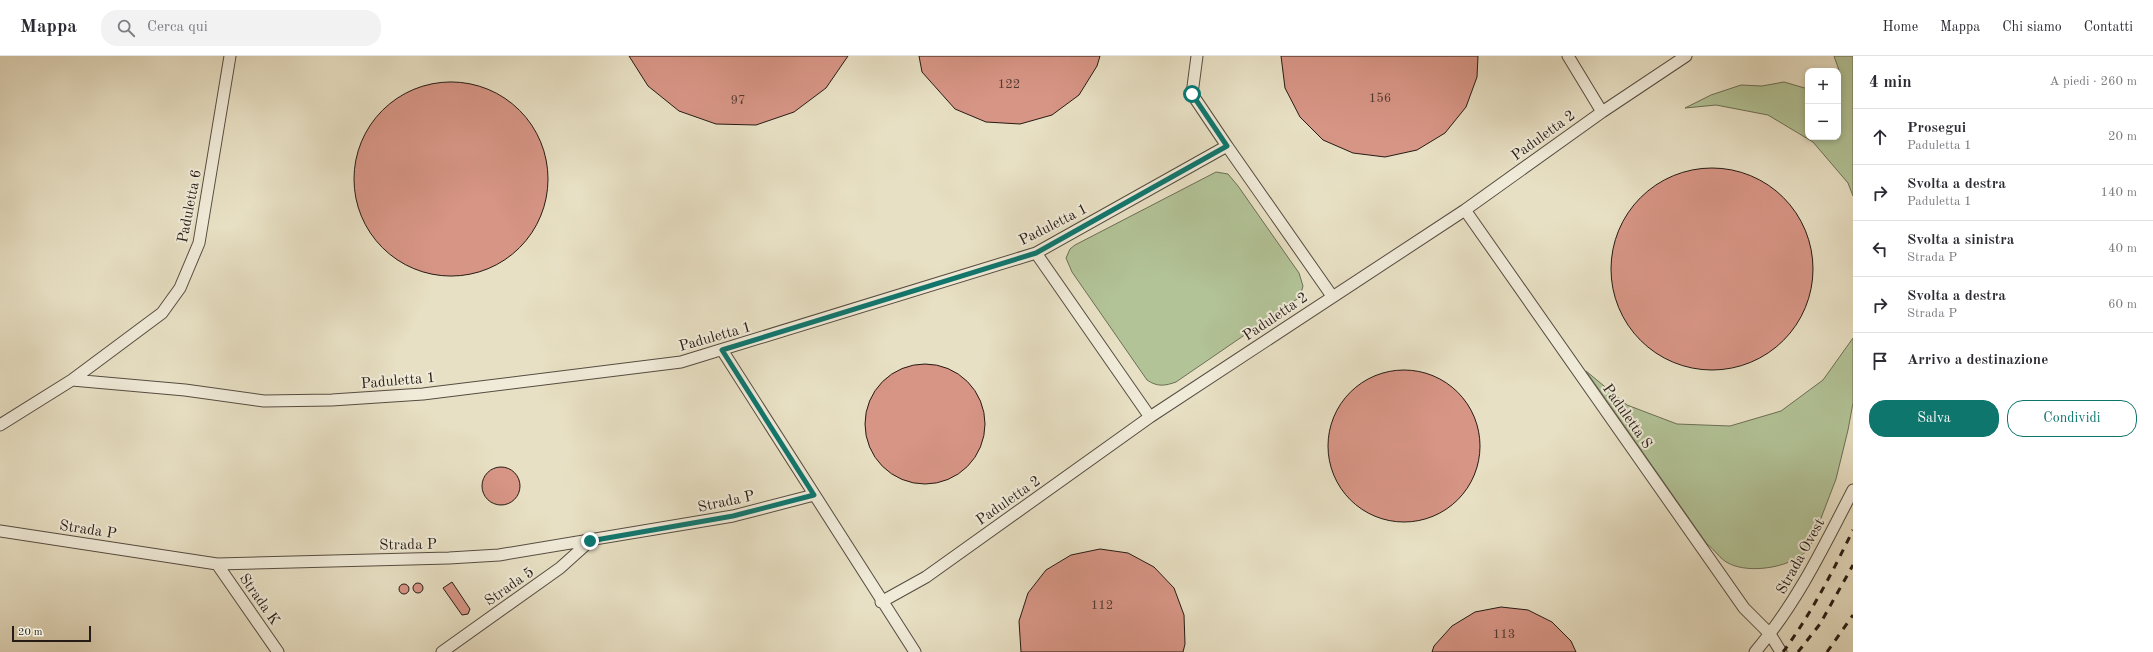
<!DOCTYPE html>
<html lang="it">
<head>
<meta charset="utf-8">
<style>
	:root { --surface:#fff; --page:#f2f2f3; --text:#2b2b33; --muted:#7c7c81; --line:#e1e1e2; --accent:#0f766e }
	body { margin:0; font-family:"Old Standard TT",serif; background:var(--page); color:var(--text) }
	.controls { position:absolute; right:12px; top:12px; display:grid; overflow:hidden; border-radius:8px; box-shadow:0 2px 6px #0003 }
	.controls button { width:36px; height:36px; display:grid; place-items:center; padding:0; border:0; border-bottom:1px solid var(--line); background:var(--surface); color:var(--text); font:20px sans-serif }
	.scale { position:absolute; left:12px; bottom:10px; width:79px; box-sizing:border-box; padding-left:4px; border:2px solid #261b15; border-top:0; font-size:11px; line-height:14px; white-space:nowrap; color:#261b15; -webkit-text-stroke:3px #f0ebd9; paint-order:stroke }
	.stop { position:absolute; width:12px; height:12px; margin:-9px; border:3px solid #0f766e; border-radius:50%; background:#fff }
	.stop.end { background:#0f766e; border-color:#fff; box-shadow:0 1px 4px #0008 }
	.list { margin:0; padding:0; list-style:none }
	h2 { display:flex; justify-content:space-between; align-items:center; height:52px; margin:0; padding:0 16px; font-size:17px }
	h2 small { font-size:13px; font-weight:400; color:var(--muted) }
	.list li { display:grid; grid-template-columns:26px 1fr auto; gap:12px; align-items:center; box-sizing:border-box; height:56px; padding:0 16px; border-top:1px solid var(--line) }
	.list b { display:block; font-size:15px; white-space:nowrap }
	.list p { margin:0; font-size:13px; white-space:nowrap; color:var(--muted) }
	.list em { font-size:13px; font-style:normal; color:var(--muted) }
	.actions { display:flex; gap:8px; padding:12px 16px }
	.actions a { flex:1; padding:9px 0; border:1px solid var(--accent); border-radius:16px; text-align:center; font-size:14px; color:var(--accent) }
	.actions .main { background:var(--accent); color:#fff }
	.icon { flex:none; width:22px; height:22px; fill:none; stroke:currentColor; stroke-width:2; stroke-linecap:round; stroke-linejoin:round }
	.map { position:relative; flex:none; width:1853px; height:596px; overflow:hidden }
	header { display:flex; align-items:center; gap:24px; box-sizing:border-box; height:56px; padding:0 20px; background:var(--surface); border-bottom:1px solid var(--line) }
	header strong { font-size:19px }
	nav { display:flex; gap:22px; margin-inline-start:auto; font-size:14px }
	.search { width:280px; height:36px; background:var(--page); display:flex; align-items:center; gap:10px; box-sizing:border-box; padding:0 14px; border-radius:16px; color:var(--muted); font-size:15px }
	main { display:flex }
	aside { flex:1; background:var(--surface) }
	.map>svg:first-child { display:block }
</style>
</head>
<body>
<header>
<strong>Mappa</strong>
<div class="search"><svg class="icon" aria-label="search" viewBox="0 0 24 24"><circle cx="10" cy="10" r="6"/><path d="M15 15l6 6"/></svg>Cerca qui</div>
<nav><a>Home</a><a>Mappa</a><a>Chi siamo</a><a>Contatti</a></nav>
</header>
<main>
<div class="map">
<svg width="1853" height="596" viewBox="0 0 1853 596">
	<rect width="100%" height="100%" fill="#e8e0c4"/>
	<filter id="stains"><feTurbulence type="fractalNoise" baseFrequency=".005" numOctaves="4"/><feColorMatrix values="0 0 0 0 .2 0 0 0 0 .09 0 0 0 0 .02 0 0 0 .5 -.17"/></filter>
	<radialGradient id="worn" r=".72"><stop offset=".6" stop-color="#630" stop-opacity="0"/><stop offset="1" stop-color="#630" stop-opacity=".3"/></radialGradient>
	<path fill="#b2c397" stroke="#6c6f56" d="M1834,0H1853V140L1848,127L1813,86L1768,59L1716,49L1685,52L1711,39L1741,29L1762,30L1784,26L1808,33V81H1838V26L1840,17Z
		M1216,116L1228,118L1238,130L1299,217L1303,230L1300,241L1176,326C1165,330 1157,331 1147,324L1072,216L1066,202L1070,193L1075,189Z
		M1853,282V347L1848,374L1836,423L1810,491C1796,511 1750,519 1728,507C1720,503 1714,493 1707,488L1586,315L1627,349L1677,368L1730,370L1781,355L1823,324Z"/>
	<path fill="#d79585" stroke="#261b15" d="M629,0H848L826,32L794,56L756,69L716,68L679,55L648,30Z
		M919,0H1100L1097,10L1079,39L1052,59L1020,68L986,66L955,53L922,16Z
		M1281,0H1478L1477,21L1466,51L1445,77L1417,94L1385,101L1353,97L1323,84L1300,61L1285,32Z
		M354 123a97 97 0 1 1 194 0a97 97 0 1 1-194 0Z
		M1611 213a101 101 0 1 1 202 0a101 101 0 1 1-202 0Z
		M865 368a60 60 0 1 1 120 0a60 60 0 1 1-120 0Z
		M1328 390a76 76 0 1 1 152 0a76 76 0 1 1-152 0Z
		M482 430a19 19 0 1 1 38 0a19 19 0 1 1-38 0Z
		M1100,493L1128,497L1154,511L1174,532L1184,559L1185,588L1183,596H1021L1019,565L1028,537L1046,514L1071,499Z
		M452,526L470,553L468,558L462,559L443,532Z
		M413 532a5 5 0 1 1 10 0a5 5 0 1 1-10 0Z
		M399 533a5 5 0 1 1 10 0a5 5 0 1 1-10 0Z
		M1501,551L1528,554L1552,566L1571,585L1576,596H1432L1434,590L1452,570L1475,556Z"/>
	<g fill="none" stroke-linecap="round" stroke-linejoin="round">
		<defs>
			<path id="lane" d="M1568,0L1602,56
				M1227,90L1332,240
				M1465,154L1744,552L1770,578L1781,596
				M1036,197L1150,361
				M722,294L915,596
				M72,324L185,334L264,345L332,344L423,338L681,306L1036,197L1227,90L1192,38L1197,0
				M0,369L72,324L162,257L180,232L199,187L230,0
				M0,475L217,508L449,502L499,499L733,460L814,439
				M217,508L278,596
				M881,546L926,521L1150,361L1465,154L1602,56L1686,0
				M442,596L560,512L590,485
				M1755,596C1797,547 1824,490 1853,434"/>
		</defs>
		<use href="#lane" stroke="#564c41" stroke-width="13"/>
		<use href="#lane" stroke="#f0ebd9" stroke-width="11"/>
		<path stroke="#261b15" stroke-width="3" stroke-dasharray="7 7" stroke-linecap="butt" d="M1783,596C1811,558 1832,517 1853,474
			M1798,596L1820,568L1853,509
			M1827,596L1853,559"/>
	</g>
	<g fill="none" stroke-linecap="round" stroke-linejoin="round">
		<path stroke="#0f766e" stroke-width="5" d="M590,485L733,460L814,439L722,294L1036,197L1227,90L1192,38"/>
	</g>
	<g text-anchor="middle" stroke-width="4" stroke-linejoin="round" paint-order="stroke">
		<g font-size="13" fill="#523a31">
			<text x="1009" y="32">122</text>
			<text x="1380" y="46">156</text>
			<text x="738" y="48">97</text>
			<text x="1102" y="553">112</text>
			<text x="1504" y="582">113</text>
		</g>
		<g font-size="15" fill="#261b15" stroke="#f0ebd9">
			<text transform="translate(1543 79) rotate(-36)" y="5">Paduletta 2</text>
			<text transform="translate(189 150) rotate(-79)" y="5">Paduletta 6</text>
			<text transform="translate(1053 168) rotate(-27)" y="5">Paduletta 1</text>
			<text transform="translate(1275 260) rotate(-34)" y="5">Paduletta 2</text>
			<text transform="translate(715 280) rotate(-16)" y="5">Paduletta 1</text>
			<text transform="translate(398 324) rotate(-5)" y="5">Paduletta 1</text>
			<text transform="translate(1628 360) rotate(55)" y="5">Paduletta S</text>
			<text transform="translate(1008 444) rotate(-35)" y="5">Paduletta 2</text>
			<text transform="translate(726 445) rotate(-12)" y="5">Strada P</text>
			<text transform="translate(88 473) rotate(9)" y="5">Strada P</text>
			<text transform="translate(408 488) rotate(-1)" y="5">Strada P</text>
			<text transform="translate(1800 500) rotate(-61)" y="5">Strada Ovest</text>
			<text transform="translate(509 530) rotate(-35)" y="5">Strada 5</text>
			<text transform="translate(260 543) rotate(55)" y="5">Strada K</text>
		</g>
	</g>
	<rect width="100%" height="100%" filter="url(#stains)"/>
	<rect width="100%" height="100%" fill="url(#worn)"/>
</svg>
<div class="controls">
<button>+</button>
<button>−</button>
</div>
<div class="scale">20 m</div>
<div class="stop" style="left:1192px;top:38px"></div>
<div class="stop end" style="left:590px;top:485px"></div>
</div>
<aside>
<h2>4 min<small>A piedi · 260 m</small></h2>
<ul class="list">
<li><svg class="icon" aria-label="ahead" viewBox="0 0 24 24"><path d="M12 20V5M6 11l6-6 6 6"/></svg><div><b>Prosegui</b><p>Paduletta 1</p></div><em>20 m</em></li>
<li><svg class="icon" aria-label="right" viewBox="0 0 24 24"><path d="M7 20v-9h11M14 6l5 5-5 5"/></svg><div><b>Svolta a destra</b><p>Paduletta 1</p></div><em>140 m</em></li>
<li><svg class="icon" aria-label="left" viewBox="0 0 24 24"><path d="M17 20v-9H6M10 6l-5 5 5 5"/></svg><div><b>Svolta a sinistra</b><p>Strada P</p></div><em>40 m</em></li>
<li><svg class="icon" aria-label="right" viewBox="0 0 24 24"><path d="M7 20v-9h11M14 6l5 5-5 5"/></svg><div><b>Svolta a destra</b><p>Strada P</p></div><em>60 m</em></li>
<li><svg class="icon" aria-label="arrive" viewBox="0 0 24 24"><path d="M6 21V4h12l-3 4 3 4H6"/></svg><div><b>Arrivo a destinazione</b></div></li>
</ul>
<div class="actions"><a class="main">Salva</a><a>Condividi</a></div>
</aside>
</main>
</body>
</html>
